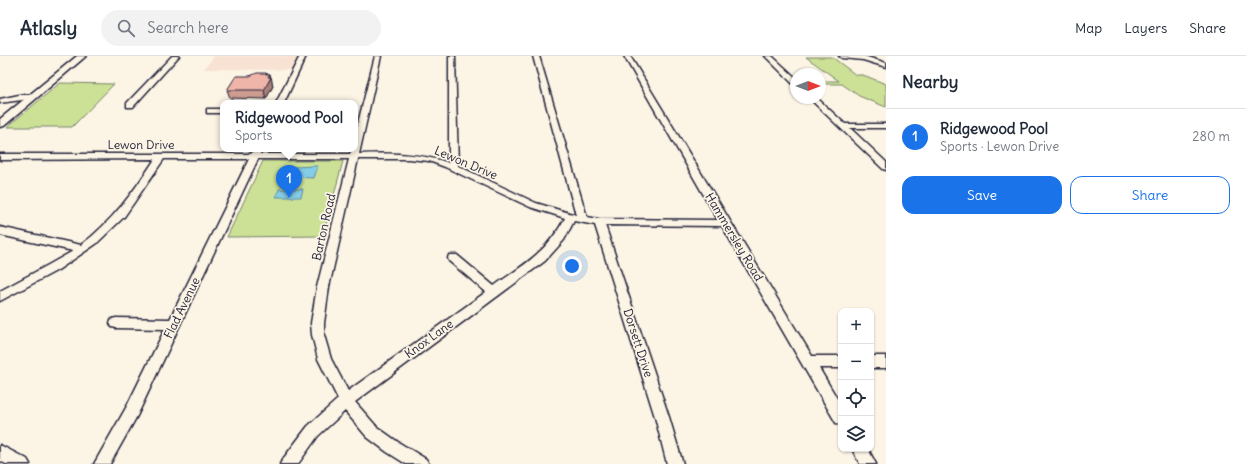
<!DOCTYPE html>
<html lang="en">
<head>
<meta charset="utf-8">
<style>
	:root { --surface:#fff; --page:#f2f2f3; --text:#1f2937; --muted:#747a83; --line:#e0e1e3; --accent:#1a73e8 }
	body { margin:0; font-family:Delius,sans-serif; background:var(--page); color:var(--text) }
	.controls { position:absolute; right:12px; bottom:12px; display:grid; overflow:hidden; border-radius:8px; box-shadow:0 1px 3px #0004 }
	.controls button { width:36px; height:36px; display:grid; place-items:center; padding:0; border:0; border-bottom:1px solid var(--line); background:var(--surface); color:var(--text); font:20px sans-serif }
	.compass { position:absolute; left:790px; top:12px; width:36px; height:36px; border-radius:50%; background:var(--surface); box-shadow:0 1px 3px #0004; rotate:90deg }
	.you { position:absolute; left:572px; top:210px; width:14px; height:14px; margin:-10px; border:3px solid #fff; border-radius:50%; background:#1a73e8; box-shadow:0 0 0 6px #1a73e833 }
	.badge { display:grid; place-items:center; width:26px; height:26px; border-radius:50%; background:var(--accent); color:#fff; font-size:13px; font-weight:700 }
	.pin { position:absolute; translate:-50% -33px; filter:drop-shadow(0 1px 2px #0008) }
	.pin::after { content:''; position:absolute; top:21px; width:14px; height:12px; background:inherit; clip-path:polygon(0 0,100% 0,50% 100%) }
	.popup { position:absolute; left:220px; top:44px; width:138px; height:52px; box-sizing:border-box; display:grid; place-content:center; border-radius:8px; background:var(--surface); filter:drop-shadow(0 1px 3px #0005); font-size:13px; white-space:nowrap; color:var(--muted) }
	.popup b { font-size:15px; color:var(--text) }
	.popup::after { content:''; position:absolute; left:50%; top:100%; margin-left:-8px; border:8px solid transparent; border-top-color:var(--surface) }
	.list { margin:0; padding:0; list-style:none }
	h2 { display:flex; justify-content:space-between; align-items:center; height:52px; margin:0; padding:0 16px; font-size:17px }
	h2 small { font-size:13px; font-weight:400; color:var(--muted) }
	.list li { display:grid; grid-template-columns:26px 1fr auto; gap:12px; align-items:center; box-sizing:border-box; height:56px; padding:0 16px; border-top:1px solid var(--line) }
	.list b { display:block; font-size:15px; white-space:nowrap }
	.list p { margin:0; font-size:13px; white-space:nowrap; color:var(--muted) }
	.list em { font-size:13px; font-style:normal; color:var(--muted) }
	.actions { display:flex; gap:8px; padding:12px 16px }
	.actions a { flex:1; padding:9px 0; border:1px solid var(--accent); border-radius:12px; text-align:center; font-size:14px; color:var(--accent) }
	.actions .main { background:var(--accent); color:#fff }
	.icon { flex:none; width:22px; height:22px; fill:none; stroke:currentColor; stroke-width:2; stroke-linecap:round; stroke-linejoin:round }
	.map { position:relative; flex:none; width:886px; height:408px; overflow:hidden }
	header { display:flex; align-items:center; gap:24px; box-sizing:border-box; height:56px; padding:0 20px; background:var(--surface); border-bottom:1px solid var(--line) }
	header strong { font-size:19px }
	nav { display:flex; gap:22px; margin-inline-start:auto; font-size:14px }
	.search { width:280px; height:36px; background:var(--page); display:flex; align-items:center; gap:10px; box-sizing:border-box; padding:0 14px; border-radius:22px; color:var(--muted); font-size:15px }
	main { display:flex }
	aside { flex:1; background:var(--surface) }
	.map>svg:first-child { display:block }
</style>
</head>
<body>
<header>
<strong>Atlasly</strong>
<div class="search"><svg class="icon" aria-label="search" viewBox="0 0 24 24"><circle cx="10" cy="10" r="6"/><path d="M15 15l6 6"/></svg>Search here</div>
<nav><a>Map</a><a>Layers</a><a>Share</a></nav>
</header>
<main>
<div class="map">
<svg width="886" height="408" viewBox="0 0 886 408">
	<rect width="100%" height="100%" fill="#fcf5e5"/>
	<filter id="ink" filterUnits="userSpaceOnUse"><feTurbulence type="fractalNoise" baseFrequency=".025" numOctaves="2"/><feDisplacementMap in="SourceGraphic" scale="8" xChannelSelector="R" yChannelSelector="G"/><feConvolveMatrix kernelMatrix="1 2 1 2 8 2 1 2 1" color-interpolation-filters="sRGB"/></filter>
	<g filter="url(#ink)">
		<path fill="#f8e2d3" d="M214,0H300L293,14L204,13Z"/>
		<path fill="#cce196" stroke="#778268" d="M806,1H832L856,19H863L886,28V51L859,40L842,28H820V25H839Z
			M60,27L114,28L72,71H7Z
			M263,105H343L323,180L227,181Z"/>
		<path fill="#85cde6" stroke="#5d89a2" d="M315,110H318L314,122L290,121L294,111Z
			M279,133H303L301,141H276Z"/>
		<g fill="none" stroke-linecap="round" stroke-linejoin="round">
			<defs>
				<path id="minor" d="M172,0H179L133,51H127V47Z
					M300,0H306L284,47H276Z
					M375,0H381L359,98C390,97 419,97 449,107V0H455L458,110L536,147L576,159L533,0H539L587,161L599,163L718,164L624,0H630L812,300H841V312H819L841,349V369L836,367L722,170L605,169L669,361L683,408H667L655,361L595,169L574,165L564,184L545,205L355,346L377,371L398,386L426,403L429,408H406L387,396L367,381L345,355L318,380L298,408H280L283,403L308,370L338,343L318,303L312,279L311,267L317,231L349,103H258L137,360L110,408H94L127,350L165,273L116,272L112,271L110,267L112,263L116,262L170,263L249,103H164L124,161L96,188L58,214L0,245V235L50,208L73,195L0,179V171L81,189C112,166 134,135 155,103L0,104V98H251L255,93H260L261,95L260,98H350L352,93H355V79ZM358,103H409L429,105L445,111L530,151L565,162C547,196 525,208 494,230L457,199H449L448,202L449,205L486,236L348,335L331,303L324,279V267L329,231Z
					M765,0H772L796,22V28H793Z
					M839,0H864L886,7V11L863,4L842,2Z
					M19,39H32L36,41C33,43 6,46 0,47V43Z
					M809,42H817L845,68H886V72H850L886,106V114L883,113Z
					M207,53H223V57H207Z
					M871,300H886V312H871Z
					M0,389L27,403L30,408H6L0,405Z
					M852,393H868L876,408H860Z"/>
				<path id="major" d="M77,0H86L4,70L0,71V63Z"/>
			</defs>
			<use href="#minor" stroke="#22223b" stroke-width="3"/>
			<use href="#major" stroke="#22223b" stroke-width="3"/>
			<use href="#minor" fill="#fcf5e5" fill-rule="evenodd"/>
			<use href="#major" fill="#fcf5e5" fill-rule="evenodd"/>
		</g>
		<path fill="#ce9c90" stroke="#22223b" d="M267,18H270V21H271L273,30L266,43L230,42L227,34L250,20Z"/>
		<path fill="#a77f76" stroke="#22223b" d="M266,17L269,25L268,21L270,18L271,22V21L273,30L266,43L264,34L266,18Z"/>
		<path fill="#efb5a8" stroke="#22223b" d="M257,17H266V18H270L268,21H271L264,34H227L236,20H250Z"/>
	</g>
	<g text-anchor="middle" stroke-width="3.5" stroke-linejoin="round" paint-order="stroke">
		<g font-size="12" fill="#22223b" stroke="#fcf5e5">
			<text x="141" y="93">Lewon Drive</text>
			<text transform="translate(466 107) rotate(23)" y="4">Lewon Drive</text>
			<text transform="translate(324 171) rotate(-77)" y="4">Barton Road</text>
			<text transform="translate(734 181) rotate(59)" y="4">Hammersley Road</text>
			<text transform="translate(182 252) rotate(-64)" y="4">Flad Avenue</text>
			<text transform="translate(429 283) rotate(-36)" y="4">Knox Lane</text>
			<text transform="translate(638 287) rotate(72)" y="4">Dorsett Drive</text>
		</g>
	</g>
</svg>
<div class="controls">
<button>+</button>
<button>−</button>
<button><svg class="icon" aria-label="locate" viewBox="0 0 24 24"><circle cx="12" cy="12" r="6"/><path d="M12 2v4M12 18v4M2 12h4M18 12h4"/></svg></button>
<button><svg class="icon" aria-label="layers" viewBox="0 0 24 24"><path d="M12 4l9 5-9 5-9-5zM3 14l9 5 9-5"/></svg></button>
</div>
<svg class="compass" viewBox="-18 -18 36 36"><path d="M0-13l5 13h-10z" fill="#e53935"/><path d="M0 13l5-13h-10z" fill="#747a83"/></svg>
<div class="you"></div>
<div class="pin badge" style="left:289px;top:142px">1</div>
<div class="popup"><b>Ridgewood Pool</b>Sports</div>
</div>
<aside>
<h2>Nearby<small></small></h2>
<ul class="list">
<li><span class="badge">1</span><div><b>Ridgewood Pool</b><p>Sports · Lewon Drive</p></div><em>280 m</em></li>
</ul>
<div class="actions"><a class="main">Save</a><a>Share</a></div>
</aside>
</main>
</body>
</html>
